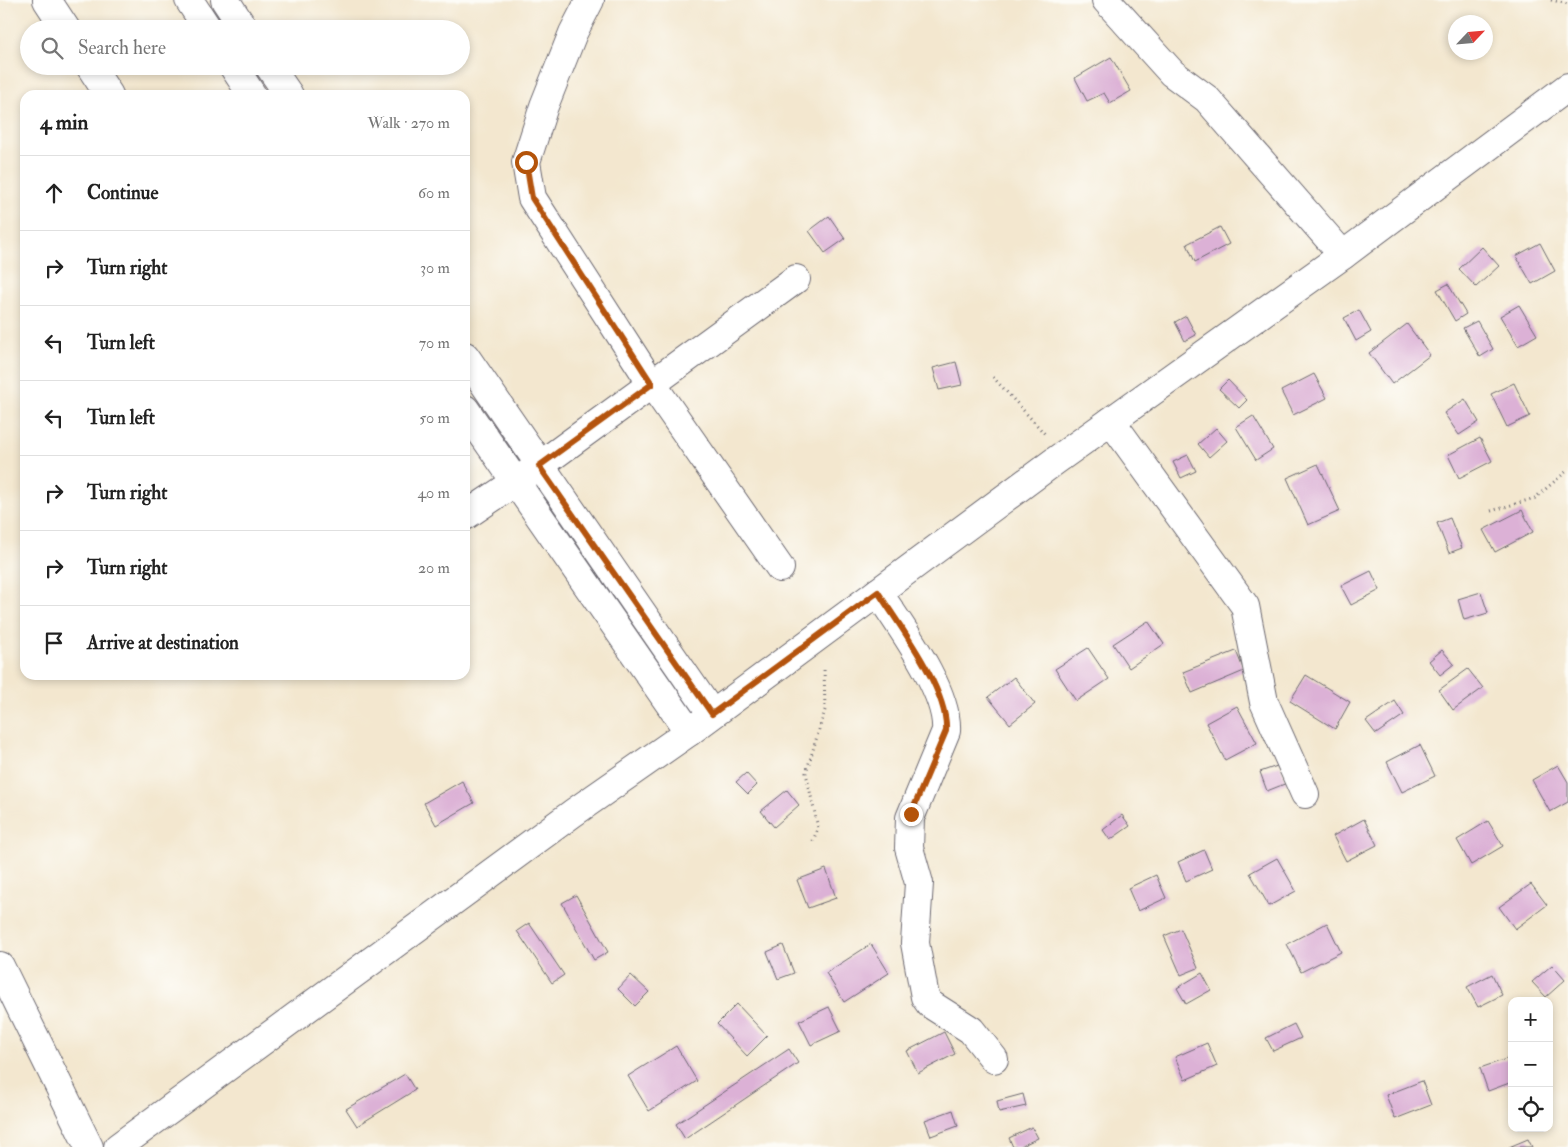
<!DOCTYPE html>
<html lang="en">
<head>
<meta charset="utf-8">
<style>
	:root { --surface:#fff; --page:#f6f6f6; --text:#222; --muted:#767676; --line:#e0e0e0 }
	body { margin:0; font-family:"IM FELL Double Pica",serif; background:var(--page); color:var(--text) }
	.controls { position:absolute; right:15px; bottom:15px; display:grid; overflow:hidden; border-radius:10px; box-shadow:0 2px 8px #0003 }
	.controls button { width:45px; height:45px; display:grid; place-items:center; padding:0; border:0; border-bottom:1px solid var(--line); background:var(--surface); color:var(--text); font:25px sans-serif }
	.compass { position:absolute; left:1448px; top:15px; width:45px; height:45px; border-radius:50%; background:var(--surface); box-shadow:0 2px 8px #0003; rotate:64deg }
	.stop { position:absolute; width:15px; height:15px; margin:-11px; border:4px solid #b45309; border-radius:50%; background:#fff }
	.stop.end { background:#b45309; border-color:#fff; box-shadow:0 1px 5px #0008 }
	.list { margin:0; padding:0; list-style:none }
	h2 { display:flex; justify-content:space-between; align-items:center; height:65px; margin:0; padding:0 20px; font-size:21px }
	h2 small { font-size:16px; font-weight:400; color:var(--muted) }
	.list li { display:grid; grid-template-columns:32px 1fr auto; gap:15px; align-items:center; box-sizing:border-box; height:75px; padding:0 20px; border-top:1px solid var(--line) }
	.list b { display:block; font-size:19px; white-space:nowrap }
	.list em { font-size:16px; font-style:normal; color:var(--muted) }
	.icon { flex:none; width:28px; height:28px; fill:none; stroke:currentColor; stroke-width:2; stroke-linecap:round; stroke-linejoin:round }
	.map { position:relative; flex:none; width:1568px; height:1147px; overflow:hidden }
	.search { position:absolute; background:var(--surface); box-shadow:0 2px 8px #0003; left:20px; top:20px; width:450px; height:55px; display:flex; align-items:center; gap:12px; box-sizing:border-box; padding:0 18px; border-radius:28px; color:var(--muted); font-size:19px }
	.panel { position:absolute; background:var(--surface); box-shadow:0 2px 8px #0003; left:20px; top:90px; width:450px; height:590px; border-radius:15px }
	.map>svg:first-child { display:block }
</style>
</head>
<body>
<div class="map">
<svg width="1568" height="1147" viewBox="0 0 1568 1147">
	<rect width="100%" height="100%" fill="#fdfcf7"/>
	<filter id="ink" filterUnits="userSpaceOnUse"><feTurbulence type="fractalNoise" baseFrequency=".02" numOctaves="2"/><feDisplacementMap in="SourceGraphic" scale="10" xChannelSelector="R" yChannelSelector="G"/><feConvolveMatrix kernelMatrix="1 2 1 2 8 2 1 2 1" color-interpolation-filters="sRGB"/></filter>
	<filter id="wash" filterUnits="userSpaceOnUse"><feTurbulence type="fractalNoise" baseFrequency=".0096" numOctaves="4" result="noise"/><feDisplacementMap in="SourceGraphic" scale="20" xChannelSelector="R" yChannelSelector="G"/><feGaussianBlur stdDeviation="1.12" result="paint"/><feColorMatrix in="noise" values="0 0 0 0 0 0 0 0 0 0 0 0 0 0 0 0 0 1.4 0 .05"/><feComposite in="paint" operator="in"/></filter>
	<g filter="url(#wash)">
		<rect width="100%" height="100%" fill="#f3e7cf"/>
		<g id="blocks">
			<path fill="#dcb1d6" d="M1111,57L1131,91L1110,103L1104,93L1087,101L1075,78Z
				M829,216L845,239L825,253L809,231Z
				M1220,227L1229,244L1195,262L1187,244Z
				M1540,243L1555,271L1532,284L1516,256Z
				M1482,247L1499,266L1476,287L1459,269Z
				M1448,284L1466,314L1455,321L1437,290Z
				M1519,305L1537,335L1518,346L1500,316Z
				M1359,310L1371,332L1356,341L1344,318Z
				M1186,316L1196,335L1185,341L1175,322Z
				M1477,321L1493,349L1480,357L1463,328Z
				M1407,324L1430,355L1392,384L1369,353Z
				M956,362L962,385L939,390L933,368Z
				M1314,374L1327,398L1293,415L1281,391Z
				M1228,380L1247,400L1239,408L1219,389Z
				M1514,383L1530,416L1507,427L1491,394Z
				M1465,399L1479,422L1459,435L1444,413Z
				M1253,416L1273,449L1256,460L1236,427Z
				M1216,428L1227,441L1209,457L1198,444Z
				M1480,438L1492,461L1459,478L1448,455Z
				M1188,455L1196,471L1181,478L1173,462Z
				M1318,464L1340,511L1308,525L1287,478Z
				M1522,510L1533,532L1495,552L1483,530Z
				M1450,518L1462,548L1449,553L1437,523Z
				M1371,571L1380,590L1351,605L1341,586Z
				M1481,592L1488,613L1464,620L1458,599Z
				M1148,621L1164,644L1129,668L1113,644Z
				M1088,648L1109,679L1076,701L1055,669Z
				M1442,650L1454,664L1440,675L1429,661Z
				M1236,651L1244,671L1192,693L1183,672Z
				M1468,669L1483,688L1453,710L1439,690Z
				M1306,675L1350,702L1335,729L1290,701Z
				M1014,677L1035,704L1010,724L988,697Z
				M1395,701L1404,715L1376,734L1366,721Z
				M1237,706L1257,743L1225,760L1206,723Z
				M1420,745L1435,776L1402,792L1387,762Z
				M1280,765L1287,783L1267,791L1260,772Z
				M1558,765L1568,782V802L1550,812L1532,780Z
				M746,773L757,785L748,794L736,782Z
				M462,781L474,803L436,825L424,803Z
				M787,790L799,805L774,827L761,811Z
				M1122,815L1130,826L1110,840L1103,830Z
				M1364,819L1377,845L1346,861L1333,836Z
				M1488,821L1503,846L1471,865L1457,840Z
				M1204,850L1212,869L1186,881L1178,862Z
				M1277,858L1296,891L1269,906L1250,873Z
				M826,869L836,898L808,908L797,880Z
				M1156,875L1166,898L1138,911L1128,888Z
				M1531,884L1547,905L1515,929L1499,907Z
				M576,895L608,952L594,960L562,903Z
				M529,923L564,975L552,983L517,931Z
				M1327,923L1341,952L1301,972L1287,944Z
				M1181,929L1198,968L1181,975L1164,936Z
				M871,944L889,973L844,1002L826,973Z
				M783,945L794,973L778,979L767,952Z
				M1552,965L1565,980L1546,997L1532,982Z
				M1202,973L1211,990L1186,1004L1177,988Z
				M1492,974L1502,995L1478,1007L1467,987Z
				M631,975L649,992L635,1006L618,989Z
				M737,1004L767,1036L747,1056L717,1024Z
				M829,1007L841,1031L811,1045L799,1021Z
				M1294,1024L1301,1038L1273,1051L1266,1038Z
				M944,1032L955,1054L918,1073L907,1051Z
				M1207,1043L1217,1066L1185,1080L1175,1057Z
				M676,1046L697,1081L649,1111L628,1076Z
				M789,1049L798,1063L685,1139L676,1124Z
				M1512,1057V1082L1488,1091L1480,1068Z
				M405,1074L415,1090L357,1126L346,1109Z
				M1422,1081L1431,1105L1395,1119L1386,1095Z
				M1023,1094L1026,1106L999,1112L997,1101Z
				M953,1110L958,1126L931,1136L925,1120Z
				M1032,1127L1038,1138L1019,1147H1013L1009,1138Z
				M1528,1139L1532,1147H1509Z"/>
		</g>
	</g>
	<g filter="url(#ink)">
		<use href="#blocks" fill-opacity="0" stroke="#6b676f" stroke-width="1"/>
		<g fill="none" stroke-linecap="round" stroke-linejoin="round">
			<defs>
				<path id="minor" d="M47,0L66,29
					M189,0L208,29
					M225,0L244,29
					M590,0L573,33L544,106L526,162L532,198L652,384L780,568
					M1106,0L1172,73L1207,99L1343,255
					M90,66L109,95
					M233,66L252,95
					M269,66L289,95
					M465,356L712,714
					M465,409L689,732
					M1111,421L1245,606L1264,702L1305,794
					M465,516L539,466L796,279
					M878,592C899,625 949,691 946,731L910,818L909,848L919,883L915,943L925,997L930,1004L971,1030L994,1059
					M0,966L89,1147"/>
				<path id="primary" d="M118,1147L573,813L689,732L1055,461L1343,255L1568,87"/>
			</defs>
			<use href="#minor" stroke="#6b676f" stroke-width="30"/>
			<use href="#primary" stroke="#6b676f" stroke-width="30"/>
			<path stroke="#6b676f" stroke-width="3" stroke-dasharray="1 4" stroke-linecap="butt" d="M1551,0L1568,4
				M993,377L1045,434
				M1491,511L1535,498L1568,470
				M813,841L818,828L806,773L825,710L824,667"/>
			<use href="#minor" stroke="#fff" stroke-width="28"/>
			<use href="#primary" stroke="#fff" stroke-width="28"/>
		</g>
	</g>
	<g fill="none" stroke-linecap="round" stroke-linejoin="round" filter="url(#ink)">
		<path stroke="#b45309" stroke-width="6" d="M526,162L532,198L652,384L539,466L712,714L878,592C899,625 949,691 946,731L911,814"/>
	</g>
</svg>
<div class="controls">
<button>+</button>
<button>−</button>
<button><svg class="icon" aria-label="locate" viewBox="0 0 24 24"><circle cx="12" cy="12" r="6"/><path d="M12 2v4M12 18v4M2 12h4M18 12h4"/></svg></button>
</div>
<svg class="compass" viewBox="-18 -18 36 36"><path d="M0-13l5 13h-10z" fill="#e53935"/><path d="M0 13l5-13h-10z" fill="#767676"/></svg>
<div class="stop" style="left:526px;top:162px"></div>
<div class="stop end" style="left:911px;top:814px"></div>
<div class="search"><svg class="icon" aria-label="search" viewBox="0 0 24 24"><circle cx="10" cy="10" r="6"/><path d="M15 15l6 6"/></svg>Search here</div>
<section class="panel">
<h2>4 min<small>Walk · 270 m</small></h2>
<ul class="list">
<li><svg class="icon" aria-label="ahead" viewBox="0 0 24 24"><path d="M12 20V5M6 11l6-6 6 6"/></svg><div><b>Continue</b></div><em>60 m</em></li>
<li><svg class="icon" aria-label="right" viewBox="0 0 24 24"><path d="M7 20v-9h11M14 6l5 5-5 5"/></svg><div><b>Turn right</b></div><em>30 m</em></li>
<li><svg class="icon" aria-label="left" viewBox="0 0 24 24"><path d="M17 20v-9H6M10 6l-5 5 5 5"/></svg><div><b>Turn left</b></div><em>70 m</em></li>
<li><svg class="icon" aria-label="left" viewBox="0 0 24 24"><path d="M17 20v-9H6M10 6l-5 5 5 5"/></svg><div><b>Turn left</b></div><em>50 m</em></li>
<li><svg class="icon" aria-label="right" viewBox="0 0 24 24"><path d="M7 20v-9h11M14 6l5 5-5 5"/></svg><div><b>Turn right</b></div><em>40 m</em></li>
<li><svg class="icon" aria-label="right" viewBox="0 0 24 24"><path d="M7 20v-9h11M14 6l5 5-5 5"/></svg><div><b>Turn right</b></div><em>20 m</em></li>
<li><svg class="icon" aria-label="arrive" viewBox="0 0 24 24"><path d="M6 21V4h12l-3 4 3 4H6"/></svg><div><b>Arrive at destination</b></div></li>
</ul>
</section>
</div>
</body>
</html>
